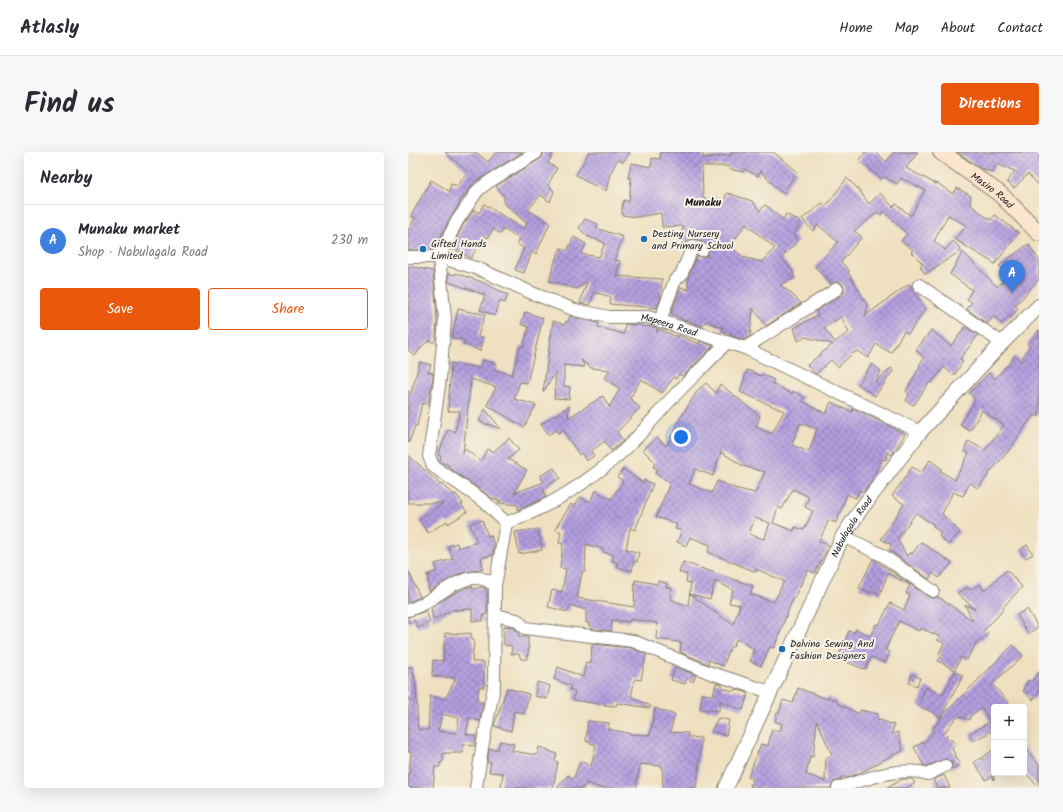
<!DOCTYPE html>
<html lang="en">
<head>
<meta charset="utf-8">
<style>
	:root { --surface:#fff; --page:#f7f7f7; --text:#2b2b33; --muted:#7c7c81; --line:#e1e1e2; --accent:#ea580c }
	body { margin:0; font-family:Kalam,sans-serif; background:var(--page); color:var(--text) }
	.controls { position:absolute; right:12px; bottom:12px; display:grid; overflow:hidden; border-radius:4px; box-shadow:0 4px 16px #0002 }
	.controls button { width:36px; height:36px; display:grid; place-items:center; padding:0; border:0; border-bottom:1px solid var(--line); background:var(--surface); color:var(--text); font:20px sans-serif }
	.you { position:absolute; left:273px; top:285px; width:14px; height:14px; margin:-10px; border:3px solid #fff; border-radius:50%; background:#1a73e8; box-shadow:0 0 0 6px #1a73e833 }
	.badge { display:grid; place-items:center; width:26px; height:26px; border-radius:50%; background:var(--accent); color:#fff; font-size:13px; font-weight:700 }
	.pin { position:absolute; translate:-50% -33px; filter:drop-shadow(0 1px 2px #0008) }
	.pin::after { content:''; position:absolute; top:21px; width:14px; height:12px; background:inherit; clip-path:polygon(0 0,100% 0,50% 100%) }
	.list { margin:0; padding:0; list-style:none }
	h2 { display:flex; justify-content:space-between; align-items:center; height:52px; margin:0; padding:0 16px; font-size:17px }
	h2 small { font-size:13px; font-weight:400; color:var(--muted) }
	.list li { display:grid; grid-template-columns:26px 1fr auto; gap:12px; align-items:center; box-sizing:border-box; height:72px; padding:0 16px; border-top:1px solid var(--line) }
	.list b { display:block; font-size:15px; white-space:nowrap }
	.list p { margin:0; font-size:13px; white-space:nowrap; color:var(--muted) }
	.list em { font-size:13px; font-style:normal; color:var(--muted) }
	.actions { display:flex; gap:8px; padding:12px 16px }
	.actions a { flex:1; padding:9px 0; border:1px solid var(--accent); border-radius:4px; text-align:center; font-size:14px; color:var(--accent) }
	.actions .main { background:var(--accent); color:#fff }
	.map { position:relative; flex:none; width:631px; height:636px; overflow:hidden; border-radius:4px }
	header { display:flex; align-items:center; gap:24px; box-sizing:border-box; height:56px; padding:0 20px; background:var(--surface); border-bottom:1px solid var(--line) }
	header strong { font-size:19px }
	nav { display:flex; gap:22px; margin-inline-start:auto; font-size:14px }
	.intro { display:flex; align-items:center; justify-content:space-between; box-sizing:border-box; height:96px; padding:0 24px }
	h1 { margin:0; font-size:28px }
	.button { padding:10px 18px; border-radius:4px; background:var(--accent); color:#fff; font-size:14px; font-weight:700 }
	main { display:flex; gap:24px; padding:0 24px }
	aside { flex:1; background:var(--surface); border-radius:4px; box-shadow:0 4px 16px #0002 }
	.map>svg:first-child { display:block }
</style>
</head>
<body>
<header>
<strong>Atlasly</strong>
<nav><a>Home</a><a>Map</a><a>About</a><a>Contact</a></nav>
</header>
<div class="intro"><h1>Find us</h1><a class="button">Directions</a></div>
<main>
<aside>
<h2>Nearby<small></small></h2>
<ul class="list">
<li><span class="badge" style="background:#3f7fe0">A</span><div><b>Munaku market</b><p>Shop · Nabulagala Road</p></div><em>230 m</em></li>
</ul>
<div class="actions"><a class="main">Save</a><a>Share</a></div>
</aside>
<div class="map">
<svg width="631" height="636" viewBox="0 0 631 636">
	<defs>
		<pattern id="building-cross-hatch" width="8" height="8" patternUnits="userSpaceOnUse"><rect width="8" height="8" fill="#b49edf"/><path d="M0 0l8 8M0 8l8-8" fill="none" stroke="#9280b4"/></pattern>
	</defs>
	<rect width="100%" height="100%" fill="#f7f3e8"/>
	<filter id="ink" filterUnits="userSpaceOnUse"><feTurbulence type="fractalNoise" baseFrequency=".025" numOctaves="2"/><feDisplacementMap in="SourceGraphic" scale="8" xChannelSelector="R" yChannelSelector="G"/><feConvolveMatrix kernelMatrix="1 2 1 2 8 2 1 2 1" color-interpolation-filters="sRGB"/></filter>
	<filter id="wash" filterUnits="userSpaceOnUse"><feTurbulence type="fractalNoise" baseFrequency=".012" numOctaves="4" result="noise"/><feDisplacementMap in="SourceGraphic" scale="16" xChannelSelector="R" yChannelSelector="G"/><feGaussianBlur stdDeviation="0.9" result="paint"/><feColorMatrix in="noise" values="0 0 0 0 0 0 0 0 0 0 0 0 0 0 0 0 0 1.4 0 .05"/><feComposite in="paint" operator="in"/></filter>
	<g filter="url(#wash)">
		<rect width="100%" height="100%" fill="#efe0c0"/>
		<g id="blocks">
			<path fill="url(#building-cross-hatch)" fill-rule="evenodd" d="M37,0H68L80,10L88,0H115L70,28L69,27L51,50L52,51L42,66L26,98H0V79L7,66L3,64L23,28L41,39L43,32L49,34L60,20Z
				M135,0H146L140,11L149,16L140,33L146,39L142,50L133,43L120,58L142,71L128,102L124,100L116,121L107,118L116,96L109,92L111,87L95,77L93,82L85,77L80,86L76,84L63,106L44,96L55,73L66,58L71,61L76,52L116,77L119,72L95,50L97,46L88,34L132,7L135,4Z
				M181,0H222L215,10L210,7L202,22L198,39L175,28L176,27L168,23Z
				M253,0H295V6L323,3V1H325L326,0H365L389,19L375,42L352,19L350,24L336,17L335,20L321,17V14H294L295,46L308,51L309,46L316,49L319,41L344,49L352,59L357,53L360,55L375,68L378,62L393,70L385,83L390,89L373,106L385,119H384L387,126L372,133L382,140L393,151L358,174L345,156L342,184L336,188L322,183L323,181L314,179L315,176L297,169L295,174H292L278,168L277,169L263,161L273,135L280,138V125L289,104L294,105L299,104L301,98L300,94L288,87L281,88L278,92L270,88L276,74L254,75L253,61L229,65L214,63V54L216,48L221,50L223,26H220L223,11L243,15L244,6L252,7ZM338,72L367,96L353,110L335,105L322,94Z
				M457,0H468L478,10L486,0H510L498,16L528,32L529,31L545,42L549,36L563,44L562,52L578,65H579L583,68L587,63L611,81L587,112L546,87L559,74L540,63L526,89L537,98L545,89L554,98L517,122L512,114L515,112L503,100L505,98L493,89L499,82L476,59L473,63L470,60L446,79L454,85L433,110L441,118L440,120L460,154L457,164L501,132L518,157L500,182L496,179L483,201L468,192L460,206L449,199L444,202L430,215L423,208L408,222L399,213L425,192L397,185L390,189L386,176L410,163L408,159L433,143L436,140V136L435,133L432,130H428L423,132L407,115L430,90L410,73L405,79L394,67L414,51L418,54L439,26L451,38L461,52L472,41L485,55L488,52L503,64L517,38L493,26L489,32L476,25L474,27L451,9ZM433,165L441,180L427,190L416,176Z
				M549,0H631V33L620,22L606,36L599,30L607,19L588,12L584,20L572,16Z
				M177,67L190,72L188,76L215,85L206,108L212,109L208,124L254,127L252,148L249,156L202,152L203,145L186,140L182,153L172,151L179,130L169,137L141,129L148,106L153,96L159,99L166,85L178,92L173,102L191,105L197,91L179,84L171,76Z
				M620,92L631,108V127L607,154L610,156L604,165L602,164L594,172L586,164L579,172L559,157L564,150L559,147L564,138L542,122L555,100L589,135L603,121L591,114Z
				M0,114L25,119L29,167L28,186L25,191L22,188L15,193L7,204L0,198Z
				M40,121L47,123L48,121L74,130L100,143L97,151L92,149L87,164L72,158L77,143L41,130Z
				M50,157L67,161V160L77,163L70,184L76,186L72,199L55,192L57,189L44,186Z
				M117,160L135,166L119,231L112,230L106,247L128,253L116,275L79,253L88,235L63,227L55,301L57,297L73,309L79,297L85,300L101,286L111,298L100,307L119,318L106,341L136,330L132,324L146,316L152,326L135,337L138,345L110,358V353L89,351L93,349L84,346L40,315L41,313L32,310L33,304L30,303L40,278L47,280L52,259H40L43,211L72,216L74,208L89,212L86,217L104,223L112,194L115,195L121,175L113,172Z
				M162,164L191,171L190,175L216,182L217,172L245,175L249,176V181L250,177L270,185V183L291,192L292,189L305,194L275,224L271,222L268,227L266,225L254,241L233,227L222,246L232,256L209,280L215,289L203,299L197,289L183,299L186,304L178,309L173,301L171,303L155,278L150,281L148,278L140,283L133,272L161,254L160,266L195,244L201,255L212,237L196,226L202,218L183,216L173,208L177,215L156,213V234L162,235L161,247L146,246L148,220L135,240L145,169L157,173L158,169L160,170Z
				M557,175L570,183L552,207L555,209L546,224L536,215L523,231L521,230L506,253L498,249L501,242L498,239L512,214L511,213L516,206L508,198L523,178L543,194Z
				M631,178V265L626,262L599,301L583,319L570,336L562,331L555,344L545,340L534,362L552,380L540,393L531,384L533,381L525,374L526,373L508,361L489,387L499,404L502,400L504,402L513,390L544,411L531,426L525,421L521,427L481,398L484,393L473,387L496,352L484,344L504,315L513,321L522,308L534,317L532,319L547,328L561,301L556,299L560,289L577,298L596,273L574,258L562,279L552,273L567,248L561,241L581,221L587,227L599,213L600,214L606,204L612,209L622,194L619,192Z
				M12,210L23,213L20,220L25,221V226L21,245V253L14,251L9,274H7L1,291L0,290V239L3,241Z
				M464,212L473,219L467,230L483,216L485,219L467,244L450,232Z
				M339,218L353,224L354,222L366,228L364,231L384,242L385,239L396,245L394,249L418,262L423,250L444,260L445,256L497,282L484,303L479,300L478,308L474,307L463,329L455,340L451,338L448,346L439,342L428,371L421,368L411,389L421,393L407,421L400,418L381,456L366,496L362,495L353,514L342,509L346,497L328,487L325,495L323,494L315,514L301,508L300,512L272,500L273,491H271V490L248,487L249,471L222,467V470L204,468L203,479L184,477V474H181V471H178V458L162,453L160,460L140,455L144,438L154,440L158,417L152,416L155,392L151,391L153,380L147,377L163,352L166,355L172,345L182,350L187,339L203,347L215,329L209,325L215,317L235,331L236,328L245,332L227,378L222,376L218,397L231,401L229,410L226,409L224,419L209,415L210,411L204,409L206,403L195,400V397L178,392L177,420H174L169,446L226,455L227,428L249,432L250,429L259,431L258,435L264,436L262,447L280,454L283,431L278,430L279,423L271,420L275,410L345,434L342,442L366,450L376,429L348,417V420L300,400L302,393L282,385L278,394L269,390L274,379L267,377L269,372L248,365L262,331L247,321L250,317L245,315L247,310L235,298L249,285L258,294L269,274L268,273L290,238L298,231L308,241L312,232L352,264L348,275L364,282L376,259L332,240ZM392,271L409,277L401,300L384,293ZM313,300L335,314L357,320L347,341L326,336L309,329L304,341L281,332L287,317L305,324ZM385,337L401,345L397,355L405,359L396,378L387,375L386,379L365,371L370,355L374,357ZM347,366L362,371L356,387L341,382ZM307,429L325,438L321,451L332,453L325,473L282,442L302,447Z
				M77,257L93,277L80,272V273L71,269Z
				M0,303L27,327L32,333L33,332L46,343L48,342L55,352H53L59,360L40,372L39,369L20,381L11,368L35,351H0Z
				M74,368L80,384L83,383L86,394L85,403L73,406L75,417L51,422L21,439L20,424L22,423H18L29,419L27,412L45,407L40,394L49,391L50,396L69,390L62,372Z
				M130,377L134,398L111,402L107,380Z
				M619,393L625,402L618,406L612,398Z
				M465,407L521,445L525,446L529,445L532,446L565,469L557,453L567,457L549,441L560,435L562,438L572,432L576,439L599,418L614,435L595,455L596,456L589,465L576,478L580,482L574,489L572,487L569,493L567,492L565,499H563L559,508L553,505L547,518L530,509L534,503L531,502L536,491L529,488L531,484L512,476L511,479L491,469L477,498L482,500L477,511L463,505L458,517L453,516L430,506L441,479L446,481L448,477L462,484L468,472L471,473L482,451L496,458L502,443L498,441L502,433L480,421L472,442L465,439L464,441L451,436Z
				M0,418L12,445L0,450Z
				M64,434L65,437L74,435L78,437L79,445V462L75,463V469H64V457L44,458L25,468L23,455L47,441L57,436Z
				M619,457L630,475L620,482L609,463Z
				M18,459L22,470L10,476L6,468L0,471V465Z
				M96,474L105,475L111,481V485H120V495H121L119,507H113L111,502H103L104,494L96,493Z
				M37,481L54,482L63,481L64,488H66L64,510H76V535H71L69,549L75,550L72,569L61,566L58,582L68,584L66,594L55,592V601H35V610L32,611V615H27L25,636H0V623H1L3,600H0V562L2,548H0V515H4L8,532L10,578H20L22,544L37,547L48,526L24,524L25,508L35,509ZM34,562L51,566L48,581L30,579Z
				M184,492L223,496L238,502L233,528L227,527L223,545L243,554L242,556L209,551L208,554L204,553V554L165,548L167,539L162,538L163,534L146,527L150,515L175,525L178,510L183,511Z
				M605,493L615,504L584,532L601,551L597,555H586V578L565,589L562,585V581L582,570L574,556L563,563L561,568L552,564L545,569L537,580L539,582L538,585L548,591L544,597L552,612L544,617V610L537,607L519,614H516L506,595L516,590L526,579L524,578L534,564Z
				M267,515L288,523L285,530L279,526L277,532L263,528Z
				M547,519L555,524L532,566L522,559L510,554L518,535L534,543Z
				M631,520V540L625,548L615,539L617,537L615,536L621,528L623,530Z
				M504,522L512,526L509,534L501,531Z
				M129,530L142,534L139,547L127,544Z
				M308,531L314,532V536L325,539L327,537L340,541L335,558L312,549L311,559L292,557L294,542L305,543Z
				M99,536L121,542L116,562L106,559L103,579L86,574Z
				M390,536L419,547L420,545L430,549L429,551L451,562L452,558L470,562L469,567L486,573L484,582L490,580L495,599L485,603L454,620L441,625H433V627L425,631L423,636H348L342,634L345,627L340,625L353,592L360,594L364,577L372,579L374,572L367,569L369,561H371L375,548L385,551ZM409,569L424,603L418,606L417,630L404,624L398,623L402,604L405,605Z
				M247,556L267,563L262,580L280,581V585L293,586L290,623L288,636H255L254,614L232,612L228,636H192L179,631L175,636H149L160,623L165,628L172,609L183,614L188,593L178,589L180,569L201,571L200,577L220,581V582L242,583Z
				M310,566L321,568L318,584L303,579Z
				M92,589L106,592L104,599L129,603L131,595L141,598V599L149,602L147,609L150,610L145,636H93L95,621L81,620L83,610H79L81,597H90Z
				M616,595L631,613V636L616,619Z
				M586,597V628L584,624L578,628L566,610L573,606L575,608L574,606Z
				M536,623L542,636H529L525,628Z
				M495,627H504L507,631L498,636H479Z"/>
		</g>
	</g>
	<g filter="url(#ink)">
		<use href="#blocks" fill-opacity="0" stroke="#867e6e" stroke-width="1"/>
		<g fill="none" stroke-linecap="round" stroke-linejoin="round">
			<defs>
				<g id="minor">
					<path id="s1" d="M0,105H31L71,117L124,141L167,158L201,165H240L337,196L512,280"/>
					<path d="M511,133L594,191"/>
					<path d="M252,169L267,128L273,123L285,94L294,98"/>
					<path d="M337,196L429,137"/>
					<path d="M98,371L77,350L25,314L21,304L32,227L37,167L31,105L49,69L70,38L82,29L128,1"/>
					<path d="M435,384L474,403L525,439"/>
					<path d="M0,458C27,452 59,408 87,434"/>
					<path d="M87,463L109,468L117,476L225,489L300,520L362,540"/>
					<path d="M68,636L74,596L86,534L87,434L98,371C139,356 180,330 213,301C232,284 249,262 267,243C284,225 302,209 318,191"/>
					<path d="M430,636C456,628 492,613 520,622L537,614"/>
				</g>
				<g id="tertiary">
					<path id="s2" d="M318,636L435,384L453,357L512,280L594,191L631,154"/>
				</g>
				<g id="secondary">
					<path id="s3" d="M533,0L592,42L631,81"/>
				</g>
			</defs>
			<use href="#minor" stroke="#867e6e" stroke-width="14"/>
			<use href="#tertiary" stroke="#867e6e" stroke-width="16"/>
			<use href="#secondary" stroke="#867e6e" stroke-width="18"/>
			<use href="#minor" stroke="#fff" stroke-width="12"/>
			<use href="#tertiary" stroke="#fff" stroke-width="14"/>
			<use href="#secondary" stroke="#fbe5cf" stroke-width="16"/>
		</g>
	</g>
	<g fill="#1f6fb2" stroke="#f7f3e8" stroke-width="1.5">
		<circle cx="236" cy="87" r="4"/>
		<circle cx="15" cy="97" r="4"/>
		<circle cx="374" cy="497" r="4"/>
	</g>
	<g text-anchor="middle" stroke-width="4" stroke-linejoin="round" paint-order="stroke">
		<g font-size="10" fill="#1c1c1c" stroke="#f7f3e8">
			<text dy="4" stroke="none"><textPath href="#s3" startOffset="64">Masiro Road</textPath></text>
			<text dy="4" stroke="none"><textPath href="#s1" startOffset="273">Mapeera Road</textPath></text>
			<text dy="4" stroke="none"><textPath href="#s2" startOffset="290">Nabulagala Road</textPath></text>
		</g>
		<g font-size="10" fill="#1c1c1c" stroke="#f7f3e8" text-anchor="start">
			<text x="244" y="85">Destiny Nursery<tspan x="244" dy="12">and Primary School</tspan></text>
			<text x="23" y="95">Gifted Hands<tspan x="23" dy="12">Limited</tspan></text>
			<text x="382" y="495">Dalvina Sewing And<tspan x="382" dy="12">Fashion Designers</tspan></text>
		</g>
		<g font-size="11" font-weight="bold" fill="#1c1c1c" stroke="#f7f3e8">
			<text x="295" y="54">Munaku</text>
		</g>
	</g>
</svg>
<div class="controls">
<button>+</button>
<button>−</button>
</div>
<div class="you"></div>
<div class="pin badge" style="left:604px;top:141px;background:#3f7fe0">A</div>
</div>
</main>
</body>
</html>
